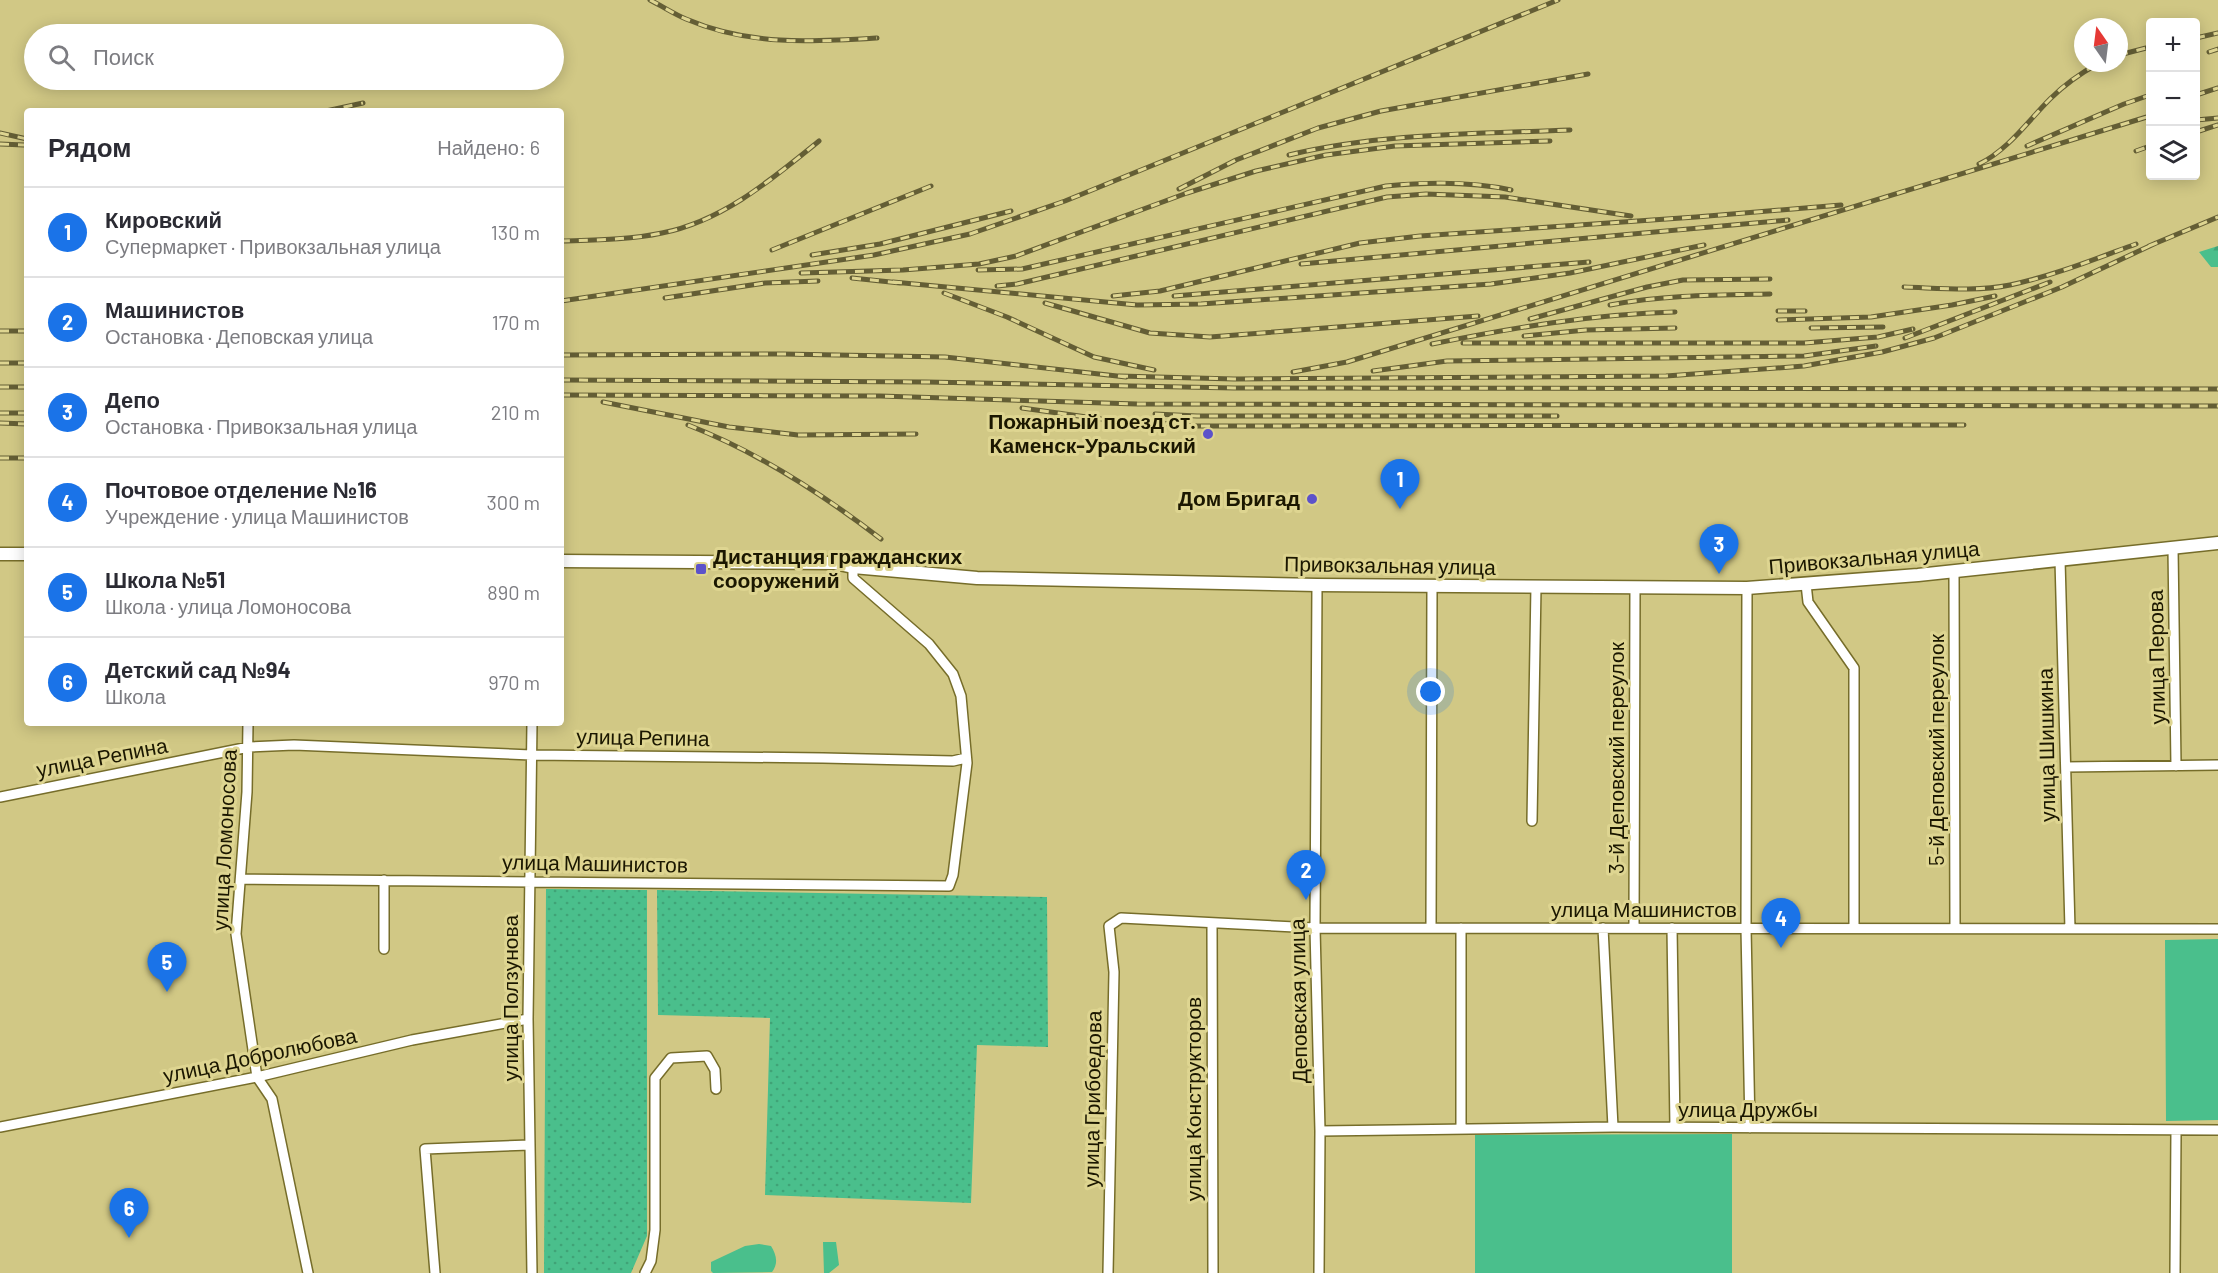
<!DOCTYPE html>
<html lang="ru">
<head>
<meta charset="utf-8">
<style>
	:root { --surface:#fff; --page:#f2f2f3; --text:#2b2b33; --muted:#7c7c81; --line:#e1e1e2; --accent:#1a73e8 }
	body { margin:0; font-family:Barlow,sans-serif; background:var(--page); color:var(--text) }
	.controls { position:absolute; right:18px; top:18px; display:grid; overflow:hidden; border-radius:6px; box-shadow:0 3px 15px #0003 }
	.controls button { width:54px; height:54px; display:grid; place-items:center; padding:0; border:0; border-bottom:2px solid var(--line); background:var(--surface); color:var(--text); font:30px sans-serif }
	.compass { position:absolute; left:2074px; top:18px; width:54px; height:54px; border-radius:50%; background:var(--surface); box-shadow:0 3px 15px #0003; rotate:346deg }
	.you { position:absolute; left:1431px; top:692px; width:21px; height:21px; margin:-15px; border:4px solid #fff; border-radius:50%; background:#1a73e8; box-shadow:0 0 0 9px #1a73e833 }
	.badge { display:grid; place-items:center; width:39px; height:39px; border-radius:50%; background:var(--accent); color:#fff; font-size:20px; font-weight:700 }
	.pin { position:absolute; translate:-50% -50px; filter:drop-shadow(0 2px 3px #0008) }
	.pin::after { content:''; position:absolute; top:32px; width:21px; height:18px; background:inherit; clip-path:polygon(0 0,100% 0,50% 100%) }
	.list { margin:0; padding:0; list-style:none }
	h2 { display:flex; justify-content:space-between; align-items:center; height:78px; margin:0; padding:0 24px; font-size:26px }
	h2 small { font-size:20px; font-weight:400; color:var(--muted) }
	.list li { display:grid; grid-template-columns:39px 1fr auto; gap:18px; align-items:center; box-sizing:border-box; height:90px; padding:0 24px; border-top:2px solid var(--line) }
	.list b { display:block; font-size:22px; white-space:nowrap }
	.list p { margin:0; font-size:20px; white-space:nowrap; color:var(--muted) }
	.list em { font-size:20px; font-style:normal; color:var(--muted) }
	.icon { flex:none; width:33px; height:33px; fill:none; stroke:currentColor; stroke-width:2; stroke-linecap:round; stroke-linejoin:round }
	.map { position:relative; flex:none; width:2218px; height:1273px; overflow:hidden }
	.search { position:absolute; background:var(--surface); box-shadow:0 3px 15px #0003; left:24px; top:24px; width:540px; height:66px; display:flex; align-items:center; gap:15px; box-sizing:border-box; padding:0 21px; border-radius:33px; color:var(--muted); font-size:22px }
	.panel { position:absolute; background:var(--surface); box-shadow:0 3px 15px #0003; left:24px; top:108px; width:540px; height:618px; border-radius:6px }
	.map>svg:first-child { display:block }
</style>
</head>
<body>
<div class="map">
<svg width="2218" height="1273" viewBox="0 0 2218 1273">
	<defs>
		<pattern id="forest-firs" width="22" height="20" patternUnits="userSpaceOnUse" patternTransform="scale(1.5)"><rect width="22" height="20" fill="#4abf8c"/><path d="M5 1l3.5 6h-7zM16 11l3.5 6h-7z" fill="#40a377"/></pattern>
		<pattern id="park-dots" width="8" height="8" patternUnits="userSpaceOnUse" patternTransform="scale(1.5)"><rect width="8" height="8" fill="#4abf8c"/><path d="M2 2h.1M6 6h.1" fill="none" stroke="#40a377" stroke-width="1.8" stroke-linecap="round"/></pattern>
	</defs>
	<rect width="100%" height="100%" fill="#d1c885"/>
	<path fill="#4abf8c" d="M2218,939V1120L2166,1121L2165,940Z
		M1732,1134V1273H1475V1135Z
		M823,1242H836L839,1265L829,1273H824Z
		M759,1244L771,1246C776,1254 779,1263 772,1272L713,1273L711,1271V1262L745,1246Z"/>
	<path fill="url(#forest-firs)" d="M2218,246V267H2211L2199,252Z"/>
	<path fill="url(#park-dots)" d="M546,889L647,890V1236L631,1273H544Z
		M657,890L1047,897L1048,1047L977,1045L971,1203L765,1195L770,1018L658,1015Z"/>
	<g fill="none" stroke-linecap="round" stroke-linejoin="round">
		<defs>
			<path id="minor" d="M2173,548L2176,766
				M2060,560L2070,929
				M1954,572L1955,928
				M1806,584L1808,602L1854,668V928
				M1317,585L1315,928L1320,1131L1319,1273
				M1747,588L1746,928L1750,1128
				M248,723L247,792L236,934L257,1077L272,1099L308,1273
				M2066,767L2218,765
				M0,797L249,747L294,745L531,755L823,758L953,761L966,758
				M1532,821L1536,586
				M241,879L949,886L953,875L967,763L961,696L953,674L929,644L853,578V567
				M384,880V949
				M1212,924L1213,1273
				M1431,928L1432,586
				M1461,928V1129
				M1603,928L1613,1127
				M1634,928L1635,587
				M1672,928L1675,1127
				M0,1127L257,1077L412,1040L528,1019
				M1320,1131L1613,1127L2218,1130
				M435,1273L425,1149L530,1145
				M532,1273L528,1019L532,723
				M645,1273L651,1261L655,1230V1078L671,1058L707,1056L715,1070L716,1089
				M1108,1273L1114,972L1109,926L1121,918L1315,928L2218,929
				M2175,1273L2176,1131"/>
			<path id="tertiary" d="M0,554H27
				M561,561L834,563L853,567L977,578L1317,585L1747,588L1918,575L2218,543"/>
		</defs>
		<use href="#minor" stroke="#766d2a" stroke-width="12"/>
		<use href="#tertiary" stroke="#766d2a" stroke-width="15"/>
		<use href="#minor" stroke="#fff" stroke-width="9"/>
		<use href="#tertiary" stroke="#fff" stroke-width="12"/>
		<defs>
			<path id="rail" d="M650,0C662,6 674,14 686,19C749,46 812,42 877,38
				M2196,38L2218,33
				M2209,52L2218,49
				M2119,55L2150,47
				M2196,95L2218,88
				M326,111L363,103
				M2196,120L2218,118
				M2196,132L2218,125
				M0,133L27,139
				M0,144L24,145
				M2027,146L2124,104L2150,95
				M2136,151L2150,146
				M1289,155C1381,133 1476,134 1570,130
				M1979,164C2008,150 2028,121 2050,99C2065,84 2081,73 2099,63
				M1179,189L1236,160L1318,128L1381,111L1588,74
				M561,241C594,240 629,240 662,233C723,221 772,179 819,141
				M2149,246L2218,217
				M772,250L931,186
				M812,255L880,244L1011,211
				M1301,264L1788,220
				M978,270L1022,269L1386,186C1428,182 1470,181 1511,190
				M801,273L903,270L979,264L1016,256L1187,193L1256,171L1326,155L1395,146L1550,141
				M852,278L900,283
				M893,282L1137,305L1201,304L1491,284L1570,273L1704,245
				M997,286L1017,284L1387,197L1426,194L1505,197L1631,216
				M1904,287C1938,288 1976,292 2010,285C2053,276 2095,259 2136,244
				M944,293L1007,317L1094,357L1154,370
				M1113,296L1160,291L1360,243L1420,236L1696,217L1841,205
				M1174,296L1589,262
				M665,298L765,283L818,281
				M561,301L874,255L970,234L1065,201L1558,0
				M1045,303L1150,333L1210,337L1478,316
				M1610,305C1663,295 1716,295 1770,294
				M1778,311H1805
				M1530,319L1647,287L1683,280L1770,279
				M1778,320L1871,317L1952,305L1995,296
				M1811,328L1883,327
				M0,331H27
				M1524,336L1586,330L1675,328
				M1905,338L2050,282
				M1463,343H1804L1878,337L1913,329
				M1432,344C1512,328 1593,314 1675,312
				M561,355L783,354L945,357L1126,377
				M0,363H27
				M1373,371L1447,361L1804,356L1876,346
				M1293,372L1347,362L2150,116
				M1119,376L1234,379L1666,376L1804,366L1882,352L1934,338L2062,287L2156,243
				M561,380L926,382L1234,388L2218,389
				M0,387H27
				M561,395L880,396L1137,404L2218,406
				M603,402L729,427L798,435L916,434
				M1022,408L1101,419L1197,426L1964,425
				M0,413H27
				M1155,414L1197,416H1557
				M0,423L27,424
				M688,425C758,452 821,493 881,539
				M0,458H27"/>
		</defs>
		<use href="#rail" stroke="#645e35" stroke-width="5"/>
		<use href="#rail" stroke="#ded591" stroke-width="3" stroke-dasharray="9" stroke-linecap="butt"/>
	</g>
	<g fill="#5c52ca" stroke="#ded591" stroke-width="2">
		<circle cx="1208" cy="434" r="6"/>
		<circle cx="1312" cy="499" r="6"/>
		<rect x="695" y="563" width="12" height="12" rx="3"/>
	</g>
	<g text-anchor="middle" stroke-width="6" stroke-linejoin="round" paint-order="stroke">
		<g font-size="21" font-weight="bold" fill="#1b1700" stroke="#ded591" text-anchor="end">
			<text x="1196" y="429">Пожарный поезд ст.<tspan x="1196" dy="24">Каменск-Уральский</tspan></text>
			<text x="1300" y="506">Дом Бригад</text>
			<text x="713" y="564" text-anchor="start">Дистанция гражданских<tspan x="713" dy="24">сооружений</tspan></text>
		</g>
		<g font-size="21" fill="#1b1700" stroke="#ded591">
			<text transform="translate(1874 558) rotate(-5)" y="7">Привокзальная улица</text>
			<text transform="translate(1390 566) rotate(1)" y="7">Привокзальная улица</text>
			<text transform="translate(2157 657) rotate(-91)" y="7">улица Перова</text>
			<text transform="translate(643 738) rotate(1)" y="7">улица Репина</text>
			<text transform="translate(2047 745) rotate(-91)" y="7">улица Шишкина</text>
			<text transform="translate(1937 750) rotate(-90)" y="7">5-й Деповский переулок</text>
			<text transform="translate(102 758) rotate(-11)" y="7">улица Репина</text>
			<text transform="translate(1617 758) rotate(-90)" y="7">3-й Деповский переулок</text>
			<text transform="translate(225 840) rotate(-87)" y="7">улица Ломоносова</text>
			<text transform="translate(595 864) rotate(1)" y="7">улица Машинистов</text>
			<text x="1644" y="917">улица Машинистов</text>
			<text transform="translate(511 998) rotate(-90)" y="7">улица Ползунова</text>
			<text transform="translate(1299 1001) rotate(-91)" y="7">Деповская улица</text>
			<text transform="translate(260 1056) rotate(-12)" y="7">улица Добролюбова</text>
			<text transform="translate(1093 1099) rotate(-89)" y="7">улица Грибоедова</text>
			<text transform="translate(1194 1099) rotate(-90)" y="7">улица Конструкторов</text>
			<text x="1748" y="1117">улица Дружбы</text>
		</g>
	</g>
</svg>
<div class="controls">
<button>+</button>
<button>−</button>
<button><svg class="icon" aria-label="layers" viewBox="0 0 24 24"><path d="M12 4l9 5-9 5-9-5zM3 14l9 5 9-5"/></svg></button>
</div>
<svg class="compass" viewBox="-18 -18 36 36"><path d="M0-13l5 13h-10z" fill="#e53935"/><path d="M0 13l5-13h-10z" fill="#7c7c81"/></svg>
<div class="you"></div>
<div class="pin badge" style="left:1400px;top:509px">1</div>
<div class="pin badge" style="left:1306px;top:900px">2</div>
<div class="pin badge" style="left:1719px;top:574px">3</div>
<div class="pin badge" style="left:1781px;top:948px">4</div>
<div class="pin badge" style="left:167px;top:992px">5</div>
<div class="pin badge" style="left:129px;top:1238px">6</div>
<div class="search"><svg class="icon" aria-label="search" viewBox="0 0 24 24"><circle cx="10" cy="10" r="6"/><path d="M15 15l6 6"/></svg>Поиск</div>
<section class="panel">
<h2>Рядом<small>Найдено: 6</small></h2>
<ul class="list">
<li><span class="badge">1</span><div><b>Кировский</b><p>Супермаркет · Привокзальная улица</p></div><em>130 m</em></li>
<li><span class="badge">2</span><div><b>Машинистов</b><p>Остановка · Деповская улица</p></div><em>170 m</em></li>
<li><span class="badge">3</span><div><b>Депо</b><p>Остановка · Привокзальная улица</p></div><em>210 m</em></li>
<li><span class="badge">4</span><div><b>Почтовое отделение №16</b><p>Учреждение · улица Машинистов</p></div><em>300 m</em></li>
<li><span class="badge">5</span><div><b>Школа №51</b><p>Школа · улица Ломоносова</p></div><em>890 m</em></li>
<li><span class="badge">6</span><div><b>Детский сад №94</b><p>Школа</p></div><em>970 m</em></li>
</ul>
</section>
</div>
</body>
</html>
